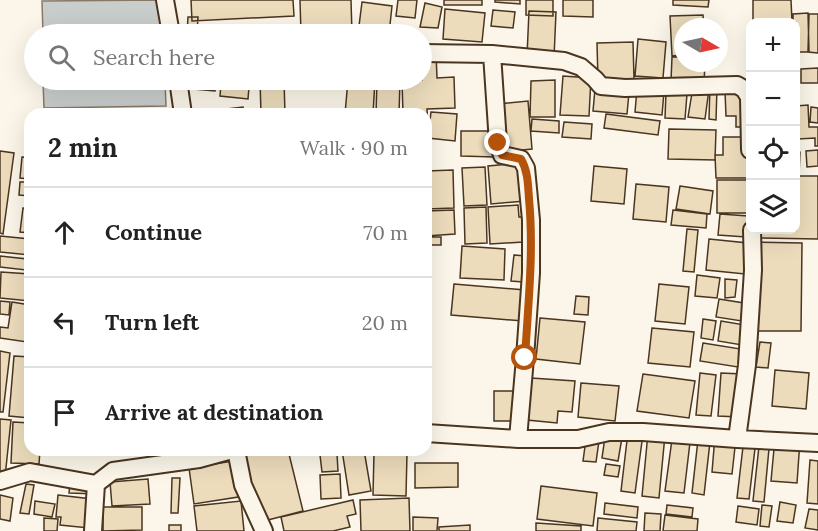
<!DOCTYPE html>
<html lang="en">
<head>
<meta charset="utf-8">
<style>
	:root { --surface:#fff; --page:#f2f2f2; --text:#222; --muted:#767676; --line:#e0e0e0 }
	body { margin:0; font-family:Lora,serif; background:var(--page); color:var(--text) }
	.controls { position:absolute; right:18px; top:18px; display:grid; overflow:hidden; border-radius:12px; box-shadow:0 6px 24px #0002 }
	.controls button { width:54px; height:54px; display:grid; place-items:center; padding:0; border:0; border-bottom:2px solid var(--line); background:var(--surface); color:var(--text); font:30px sans-serif }
	.compass { position:absolute; left:674px; top:18px; width:54px; height:54px; border-radius:50%; background:var(--surface); box-shadow:0 6px 24px #0002; rotate:99deg }
	.stop { position:absolute; width:18px; height:18px; margin:-14px; border:4px solid #b45309; border-radius:50%; background:#fff }
	.stop.end { background:#b45309; border-color:#fff; box-shadow:0 2px 6px #0008 }
	.list { margin:0; padding:0; list-style:none }
	h2 { display:flex; justify-content:space-between; align-items:center; height:78px; margin:0; padding:0 24px; font-size:26px }
	h2 small { font-size:20px; font-weight:400; color:var(--muted) }
	.list li { display:grid; grid-template-columns:39px 1fr auto; gap:18px; align-items:center; box-sizing:border-box; height:90px; padding:0 24px; border-top:2px solid var(--line) }
	.list b { display:block; font-size:22px; white-space:nowrap }
	.list em { font-size:20px; font-style:normal; color:var(--muted) }
	.icon { flex:none; width:33px; height:33px; fill:none; stroke:currentColor; stroke-width:2; stroke-linecap:round; stroke-linejoin:round }
	.map { position:relative; flex:none; width:818px; height:531px; overflow:hidden }
	.search { position:absolute; background:var(--surface); box-shadow:0 6px 24px #0002; left:24px; top:24px; width:408px; height:66px; display:flex; align-items:center; gap:15px; box-sizing:border-box; padding:0 21px; border-radius:33px; color:var(--muted); font-size:22px }
	.panel { position:absolute; background:var(--surface); box-shadow:0 6px 24px #0002; left:24px; top:108px; width:408px; height:348px; border-radius:18px }
	.map>svg:first-child { display:block }
</style>
</head>
<body>
<div class="map">
<svg width="818" height="531" viewBox="0 0 818 531">
	<rect width="100%" height="100%" fill="#fbf6e9"/>
	<path fill="#c9cecd" stroke="#887966" stroke-width="1.5" d="M164,0L165,34H43L42,1Z
		M43,80H165L166,106L44,108Z"/>
	<path fill="#ecdcbc" stroke="#4a3520" stroke-width="1.5" d="M191,0H293L294,16L192,21Z
		M300,0H351L352,34H301Z
		M398,0H417L415,18L396,16Z
		M444,0H482V5H444Z
		M495,0H520V4L495,2Z
		M526,0H553V16L526,15Z
		M563,0H593V17L563,16Z
		M673,0H709L708,7L673,5Z
		M753,0H791L792,22H753Z
		M362,2L392,6L389,34H358Z
		M425,3L442,7L438,28L420,27Z
		M445,9L485,13L482,42L443,39Z
		M493,10L515,12L513,28L491,26Z
		M529,11L556,12L554,58L527,56Z
		M808,13L809,52H796V22H793V14Z
		M809,14H818V53L808,52Z
		M703,15L704,27H683V55L672,56L670,16Z
		M188,17H198L197,34H187Z
		M638,39L666,42L663,78L635,76Z
		M633,42L634,79L598,80L597,43Z
		M436,54L437,78L454,77L455,108L427,109L428,126H426V114H403L402,80H422V55Z
		M672,57H683V63H705L704,83L671,81Z
		M818,68V83H801V69Z
		M563,76L591,78L589,116L560,115Z
		M195,80H217L215,91L194,89Z
		M234,80H249L248,87L233,85Z
		M260,80H284L285,114H261Z
		M348,80H375L373,114H345Z
		M377,80H400L399,114H376Z
		M555,80V117H530L531,81Z
		M221,84L249,87L248,99L220,96Z
		M710,86L717,87L716,120L709,119Z
		M693,87L709,89L705,119L688,117Z
		M595,89L629,93L627,114L593,111Z
		M637,89L664,92L662,115L635,112Z
		M725,91H741L742,127H736V116H726Z
		M666,92L687,94L685,119L665,118Z
		M528,101L532,149L502,152L498,104Z
		M808,105L809,127H818V146H815V138L798,139L796,106Z
		M243,107L244,114H227V109Z
		M811,107L818,108V123L810,122Z
		M431,112L457,114L455,141L428,138Z
		M606,114L660,121L658,135L604,128Z
		M532,119L559,121V133L531,131Z
		M564,122L592,124L591,139L562,137Z
		M669,129L716,130L715,160L668,159Z
		M461,131H495V157L461,156Z
		M723,137H748V178H716L715,155H723Z
		M818,150V166L807,167L806,151Z
		M0,151L14,153L3,234L0,233Z
		M796,151L800,152L799,175H796Z
		M22,157L30,158V179L20,178Z
		M522,163L525,201L491,204L488,166Z
		M594,166L627,169L624,204L591,201Z
		M485,167L487,205L464,206L462,168Z
		M453,170L454,208L426,209V171Z
		M796,176H818V239L758,238V230H796Z
		M717,180H749V213H717Z
		M20,182H30V196L19,195Z
		M636,184L669,187L666,222L633,219Z
		M680,186L713,191L710,214L676,209Z
		M518,205L519,217H522L523,242L490,244L488,207Z
		M486,207L487,243L465,244L464,208Z
		M23,208L30,209V233L20,232Z
		M454,210L455,234L426,236V211Z
		M673,210L707,214L706,228L671,225Z
		M720,214L748,216L746,237L718,235Z
		M687,229L698,230L694,272L683,271Z
		M0,236L30,239V255L0,252Z
		M427,237H441V245H427Z
		M709,239L748,243L745,274L706,270Z
		M755,242L802,243L801,331H754Z
		M462,246L505,249L504,280L460,278Z
		M514,255L526,256L523,282L511,281Z
		M0,256L27,259L26,270L0,267Z
		M1,272L30,274V301L0,298Z
		M697,275L720,278L717,298L695,296Z
		M725,279L737,280L735,297L725,298Z
		M454,284L525,290L523,321L451,315Z
		M659,284L689,287L685,324L655,321Z
		M576,296L589,297L588,315L574,314Z
		M719,299L750,304L748,322L716,317Z
		M0,301L10,302L9,315L0,314Z
		M12,302L30,305V319L27,342L0,338V327L8,328Z
		M540,318L585,322L580,364L536,359Z
		M703,319L716,321L713,340L701,338Z
		M721,321L745,325L742,345L718,341Z
		M426,323L431,324L428,352L426,351Z
		M652,328L694,332L690,367L648,363Z
		M760,342L771,343L768,368L756,367Z
		M703,343L747,350L744,368L700,361Z
		M0,351L10,353L3,412H0Z
		M14,356L30,357V418L9,416Z
		M775,370L809,373L806,409L772,406Z
		M700,373L716,375L711,416L696,415Z
		M721,373L742,374L739,417L718,416Z
		M643,374L695,381L689,418L637,411Z
		M531,378L575,381L572,412L558,411L557,423L527,420Z
		M581,383L619,386L615,421L578,417Z
		M494,391H517V421H494Z
		M0,419L11,420L5,477H0Z
		M13,422L30,423V450H40L39,464L11,463Z
		M606,430L623,432L618,461L602,458Z
		M699,431L711,433L704,495L692,493Z
		M628,432L643,434L635,493L621,491Z
		M673,432L691,434L684,493L665,491Z
		M648,433L665,435L659,498L642,496Z
		M715,436L736,438L732,474L712,472Z
		M760,437L770,438L764,502L753,501Z
		M744,438L756,440L749,499L737,498Z
		M775,438L800,440L797,483L771,481Z
		M586,439L599,441L596,462L583,461Z
		M266,450H288L303,511L260,522L243,456Z
		M342,450H364L371,491L349,495Z
		M374,453H407L406,496L373,495Z
		M337,454L338,471L322,472L320,455Z
		M810,460L818,461V504L807,503Z
		M233,461L238,497L194,504L189,468Z
		M415,463H458V487L415,488Z
		M606,464L620,466L618,477L604,475Z
		M340,474L341,498L321,499L320,475Z
		M172,478H180L178,513H171Z
		M148,479L150,504L112,506L110,482Z
		M70,483L98,494L69,493Z
		M26,484L34,485L29,514L20,513Z
		M541,486L597,493L593,526L537,519Z
		M0,495L13,498L10,521L0,519Z
		M58,495L92,499L89,528L60,525L61,517H56Z
		M409,498L410,531H361L360,500Z
		M353,500L356,514L347,516L350,527L333,531H284L281,517Z
		M35,501L55,504L52,517L34,514Z
		M241,501L244,531H197L194,506Z
		M780,502L796,505L793,523L777,521Z
		M605,503L638,507L637,518L604,514Z
		M667,505L693,508L692,517L666,514Z
		M762,505L772,506L769,527L760,526Z
		M738,506L759,509L757,525L736,522Z
		M103,507H142V530L103,531Z
		M809,509L818,510V530L805,528Z
		M645,513L661,514L660,531H644Z
		M665,515L698,519L697,531H663Z
		M413,517L438,518L437,531H413Z
		M44,518L58,519L57,531H44Z
		M598,518L637,522L636,531H597Z
		M536,523L581,526V531H536Z
		M169,525H181V531H169Z
		M470,525V531H439V527Z"/>
	<g fill="none" stroke-linecap="round" stroke-linejoin="round">
		<defs>
			<path id="minor" d="M165,0L171,34
				M422,53L492,54L564,61L581,67L595,79L601,86L625,88L737,85L744,89L749,97L750,150
				M492,54L498,143L502,155L521,159L526,168L531,220V273L525,358L518,439
				M178,80L183,114
				M426,433L518,439H578L609,432H643L737,439L818,443
				M737,439L747,365L753,270L752,230
				M236,450L243,485L264,531
				M0,481L30,472L96,484
				M93,531L96,484L113,471L199,459L232,450"/>
		</defs>
		<use href="#minor" stroke="#4a3520" stroke-width="20"/>
		<use href="#minor" stroke="#fbf6e9" stroke-width="16"/>
	</g>
	<g fill="none" stroke-linecap="round" stroke-linejoin="round">
		<path stroke="#b45309" stroke-width="8" d="M498,143L502,155L521,159C528,171 528,185 529,199C534,252 528,305 525,358"/>
	</g>
</svg>
<div class="controls">
<button>+</button>
<button>−</button>
<button><svg class="icon" aria-label="locate" viewBox="0 0 24 24"><circle cx="12" cy="12" r="6"/><path d="M12 2v4M12 18v4M2 12h4M18 12h4"/></svg></button>
<button><svg class="icon" aria-label="layers" viewBox="0 0 24 24"><path d="M12 4l9 5-9 5-9-5zM3 14l9 5 9-5"/></svg></button>
</div>
<svg class="compass" viewBox="-18 -18 36 36"><path d="M0-13l5 13h-10z" fill="#e53935"/><path d="M0 13l5-13h-10z" fill="#767676"/></svg>
<div class="stop" style="left:525px;top:358px"></div>
<div class="stop end" style="left:498px;top:143px"></div>
<div class="search"><svg class="icon" aria-label="search" viewBox="0 0 24 24"><circle cx="10" cy="10" r="6"/><path d="M15 15l6 6"/></svg>Search here</div>
<section class="panel">
<h2>2 min<small>Walk · 90 m</small></h2>
<ul class="list">
<li><svg class="icon" aria-label="ahead" viewBox="0 0 24 24"><path d="M12 20V5M6 11l6-6 6 6"/></svg><div><b>Continue</b></div><em>70 m</em></li>
<li><svg class="icon" aria-label="left" viewBox="0 0 24 24"><path d="M17 20v-9H6M10 6l-5 5 5 5"/></svg><div><b>Turn left</b></div><em>20 m</em></li>
<li><svg class="icon" aria-label="arrive" viewBox="0 0 24 24"><path d="M6 21V4h12l-3 4 3 4H6"/></svg><div><b>Arrive at destination</b></div></li>
</ul>
</section>
</div>
</body>
</html>
